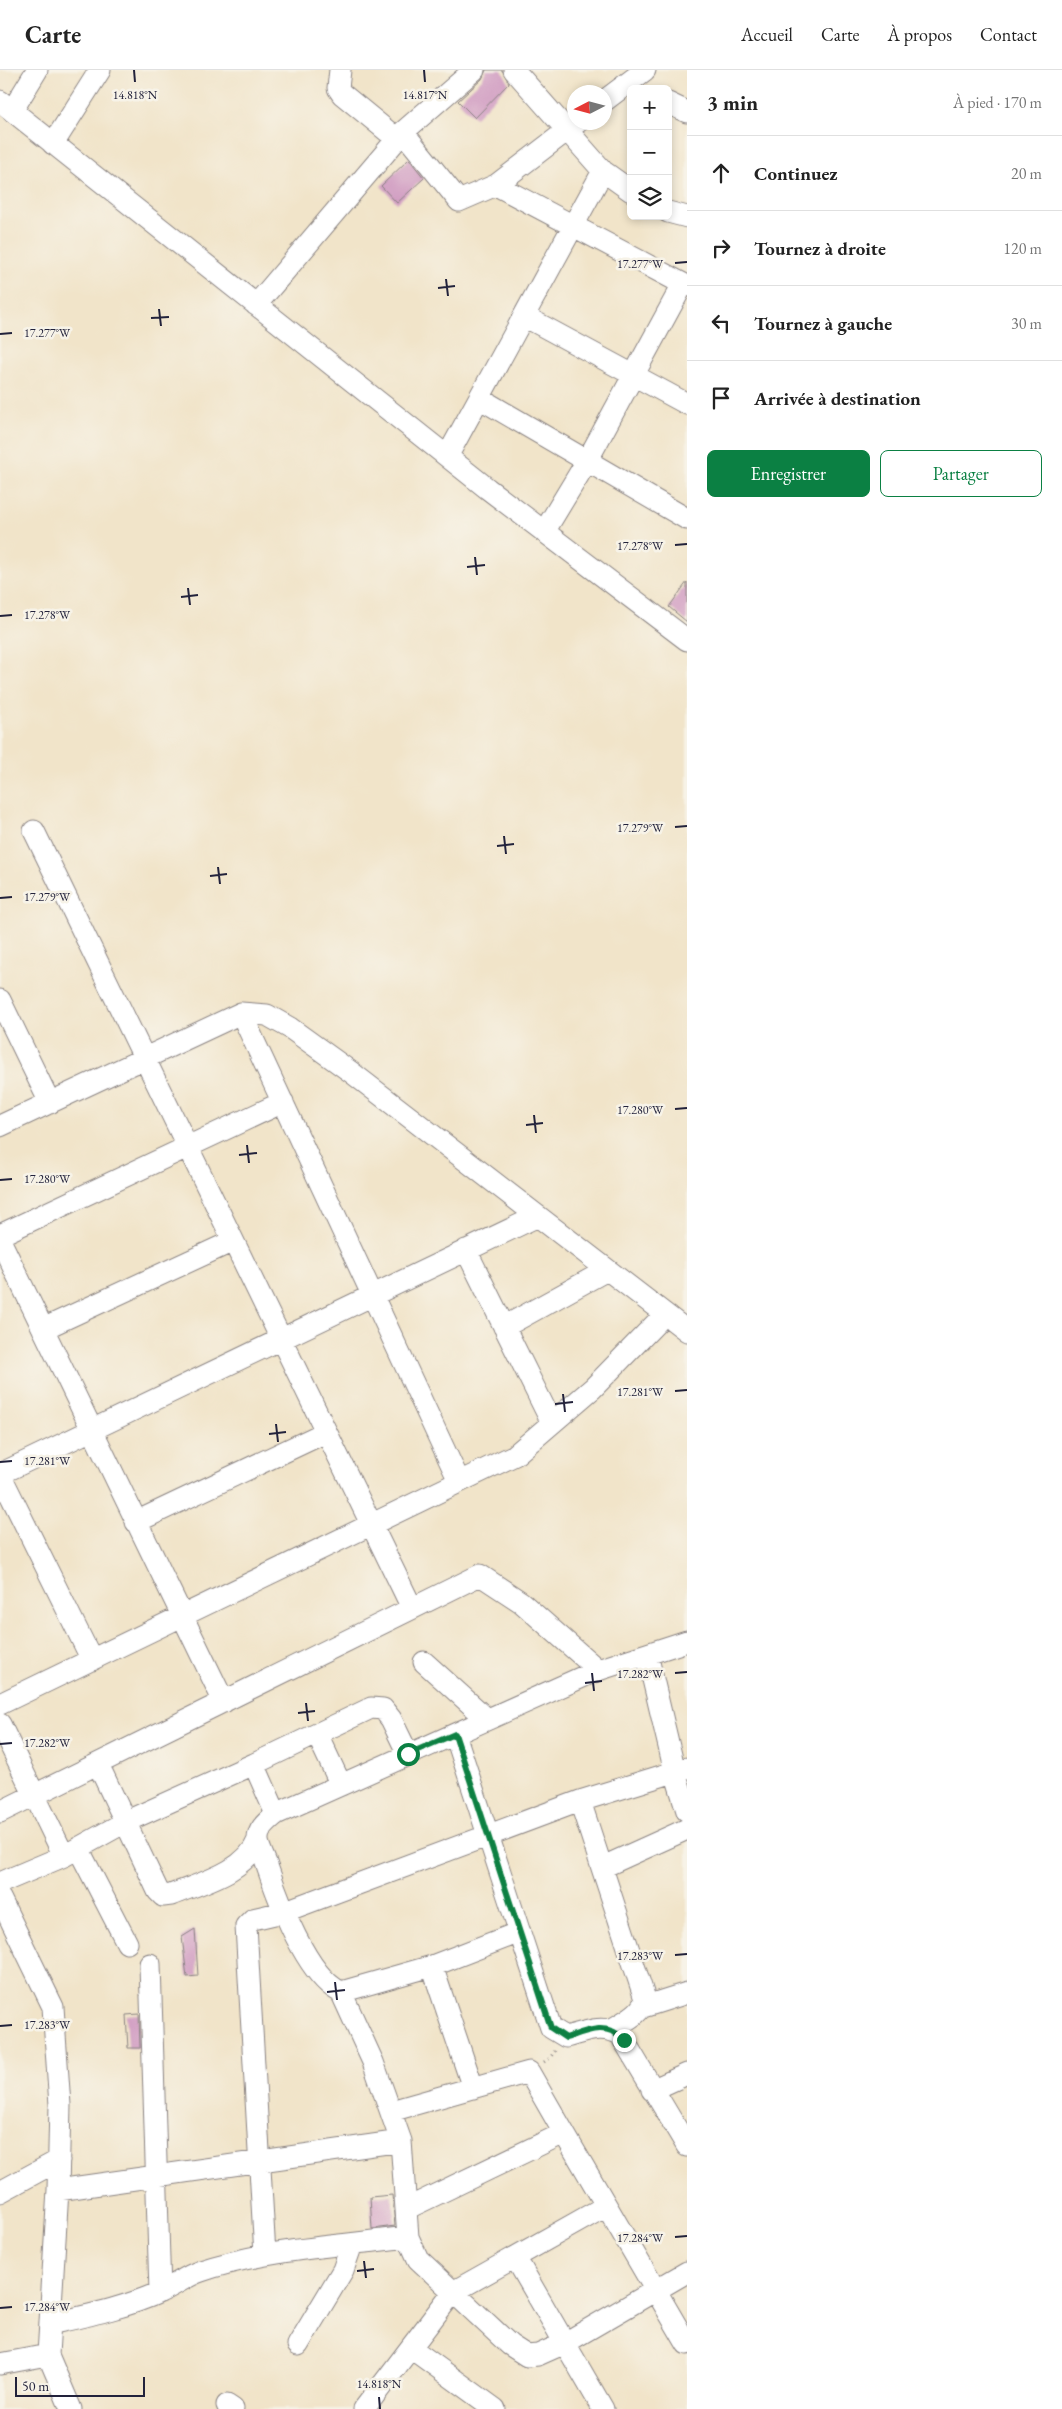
<!DOCTYPE html>
<html lang="fr">
<head>
<meta charset="utf-8">
<style>
	:root { --surface:#fff; --page:#f6f6f6; --text:#222; --muted:#767676; --line:#e0e0e0; --accent:#0b8043 }
	body { margin:0; font-family:"EB Garamond",serif; background:var(--page); color:var(--text) }
	.controls { position:absolute; right:15px; top:15px; display:grid; overflow:hidden; border-radius:8px; box-shadow:0 2px 8px #0003 }
	.controls button { width:45px; height:45px; display:grid; place-items:center; padding:0; border:0; border-bottom:1px solid var(--line); background:var(--surface); color:var(--text); font:25px sans-serif }
	.compass { position:absolute; left:567px; top:15px; width:45px; height:45px; border-radius:50%; background:var(--surface); box-shadow:0 2px 8px #0003; rotate:264deg }
	.scale { position:absolute; left:15px; bottom:12px; width:130px; box-sizing:border-box; padding-left:5px; border:2px solid #22223b; border-top:0; font-size:14px; line-height:18px; white-space:nowrap; color:#22223b; -webkit-text-stroke:4px #f7f3e8; paint-order:stroke }
	.stop { position:absolute; width:15px; height:15px; margin:-11px; border:4px solid #0b8043; border-radius:50%; background:#fff }
	.stop.end { background:#0b8043; border-color:#fff; box-shadow:0 1px 5px #0008 }
	.list { margin:0; padding:0; list-style:none }
	h2 { display:flex; justify-content:space-between; align-items:center; height:65px; margin:0; padding:0 20px; font-size:21px }
	h2 small { font-size:16px; font-weight:400; color:var(--muted) }
	.list li { display:grid; grid-template-columns:32px 1fr auto; gap:15px; align-items:center; box-sizing:border-box; height:75px; padding:0 20px; border-top:1px solid var(--line) }
	.list b { display:block; font-size:19px; white-space:nowrap }
	.list em { font-size:16px; font-style:normal; color:var(--muted) }
	.actions { display:flex; gap:10px; padding:15px 20px }
	.actions a { flex:1; padding:11px 0; border:1px solid var(--accent); border-radius:8px; text-align:center; font-size:18px; color:var(--accent) }
	.actions .main { background:var(--accent); color:#fff }
	.icon { flex:none; width:28px; height:28px; fill:none; stroke:currentColor; stroke-width:2; stroke-linecap:round; stroke-linejoin:round }
	.map { position:relative; flex:none; width:687px; height:2339px; overflow:hidden }
	header { display:flex; align-items:center; gap:30px; box-sizing:border-box; height:70px; padding:0 25px; background:var(--surface); border-bottom:1px solid var(--line) }
	header strong { font-size:24px }
	nav { display:flex; gap:28px; margin-inline-start:auto; font-size:18px }
	main { display:flex }
	aside { flex:1; background:var(--surface) }
	.map>svg:first-child { display:block }
</style>
</head>
<body>
<header>
<strong>Carte</strong>
<nav><a>Accueil</a><a>Carte</a><a>À propos</a><a>Contact</a></nav>
</header>
<main>
<div class="map">
<svg width="687" height="2339" viewBox="0 0 687 2339">
	<rect width="100%" height="100%" fill="#f7f3e8"/>
	<filter id="ink" filterUnits="userSpaceOnUse"><feTurbulence type="fractalNoise" baseFrequency=".02" numOctaves="2"/><feDisplacementMap in="SourceGraphic" scale="10" xChannelSelector="R" yChannelSelector="G"/><feConvolveMatrix kernelMatrix="1 2 1 2 8 2 1 2 1" color-interpolation-filters="sRGB"/></filter>
	<filter id="wash" filterUnits="userSpaceOnUse"><feTurbulence type="fractalNoise" baseFrequency=".0096" numOctaves="4" result="noise"/><feDisplacementMap in="SourceGraphic" scale="20" xChannelSelector="R" yChannelSelector="G"/><feGaussianBlur stdDeviation="1.12" result="paint"/><feColorMatrix in="noise" values="0 0 0 0 0 0 0 0 0 0 0 0 0 0 0 0 0 1.4 0 .05"/><feComposite in="paint" operator="in"/></filter>
	<g filter="url(#wash)">
		<rect width="100%" height="100%" fill="#f1e4c9"/>
		<g id="blocks">
			<path fill="#d29fc3" d="M486,0H502L509,13L475,48L458,31L482,9Z
				M409,89L424,108L397,133L381,116Z
				M687,512V552L669,537Z
				M195,1859L198,1906L187,1907L182,1867Z
				M139,1944L140,1978H128L126,1945Z
				M392,2125L395,2156L372,2159L370,2127Z"/>
		</g>
	</g>
	<g filter="url(#ink)">
		<use href="#blocks" fill-opacity="0" stroke="#8a8382" stroke-width="1"/>
		<g fill="none" stroke-linecap="round" stroke-linejoin="round">
			<defs>
				<path id="minor" d="M340,0L338,18L342,24L397,69
					M514,0L603,101L631,121
					M0,31L488,419L687,570
					M604,31L645,0
					M668,33L687,42
					M12,41L37,0
					M403,62L459,131L496,115L578,52
					M53,74L100,0
					M496,115L687,216
					M668,142L687,147
					M256,235L403,62L474,0
					M524,246L687,334
					M479,328L687,449
					M448,385L603,101
					M544,462L587,391L683,214
					M34,761L412,1538
					M0,930L50,1033
					M241,943L459,1411
					M0,1056L241,943L267,945L290,958L351,1002L687,1261
					M0,1165L283,1032
					M0,1170L224,1632
					M466,1180L552,1353
					M504,1257L607,1200
					M43,1259L233,1171
					M0,1404L538,1146
					M0,1404L92,1590
					M136,1452L326,1362
					M687,1571L598,1600L276,1744C268,1751 257,1759 258,1771C259,1779 265,1789 267,1796C279,1831 307,1907 341,1922L373,1992L401,2071L408,2167L418,2189L510,2275L527,2286L538,2285L565,2273L687,2202
					M647,1584L675,1702L687,1741
					M424,1592L487,1649
					M0,1634L515,1385L593,1318L665,1244
					M0,1654L64,1786
					M317,1664L341,1715
					M455,1664L551,1958L566,1967C585,1962 601,1954 620,1964L687,2076
					M98,1694L158,1821L163,1826L171,1825C200,1813 246,1802 258,1770
					M254,1694L276,1744
					M580,1731L645,1929C642,1944 624,1951 611,1960
					M0,1742L480,1505L521,1532L598,1600
					M78,1778L127,1873
					M603,1797L687,1759
					M0,1813L64,1786L127,1751L254,1694L371,1638L383,1639L391,1649L408,1684
					M0,1828L53,1937L60,2035L58,2120L48,2285L71,2339
					M150,1894L160,2222
					M432,1896L473,2018
					M341,1922L432,1896L520,1862
					M643,1937L687,1923
					M652,2020L687,2004
					M391,2041L529,2002L564,2063L406,2139
					M564,2063L687,2274
					M58,2120L401,2071
					M0,2122L59,2090
					M265,2185L246,1856L253,1849L283,1842L580,1731L687,1698
					M515,2187L603,2339
					M50,2254C85,2246 128,2237 160,2222C174,2216 186,2206 201,2201C267,2179 339,2176 408,2167
					M298,2275L343,2200L352,2174
					M411,2278L495,2339
					M0,2294L48,2285
					M227,2335L233,2339
					M364,2339L453,2222L606,2136"/>
			</defs>
			<use href="#minor" stroke="#8a8382" stroke-width="23"/>
			<path stroke="#8a8382" stroke-width="3" stroke-dasharray="1 4" stroke-linecap="butt" d="M544,1992L550,1988L555,1981"/>
			<use href="#minor" stroke="#fff" stroke-width="21"/>
		</g>
	</g>
	<g fill="none" stroke-linecap="round" stroke-linejoin="round" filter="url(#ink)">
		<path stroke="#0b8043" stroke-width="6" d="M408,1684L455,1664L551,1958L566,1968C586,1961 608,1951 624,1970"/>
	</g>
	<path fill="none" stroke="#22223b" stroke-width="2" d="M134,0L135,12M424,0L425,12M675,193L687,192M446,209L448,226M438,218L455,216M159,239L161,256M151,248L169,247M0,264L12,263M675,475L687,474M475,487L477,505M467,497L485,495M188,518L190,535M181,527L198,525M0,546L12,545M675,757L687,756M504,766L506,784M497,776L514,774M218,797L220,814M210,806L227,804M0,828L12,827M675,1039L687,1038M534,1045L536,1063M526,1055L543,1053M247,1075L249,1093M239,1085L257,1083M0,1110L12,1109M675,1321L687,1320M563,1324L565,1342M555,1334L573,1332M276,1354L278,1372M269,1364L286,1362M0,1392L12,1391M592,1603L594,1621M675,1603L687,1602M585,1613L602,1611M306,1633L308,1651M298,1643L315,1641M0,1674L12,1673M675,1885L687,1884M335,1912L337,1930M327,1922L345,1920M0,1956L12,1955M675,2167L687,2166M364,2191L366,2208M357,2201L374,2199M0,2238L12,2237M379,2327L380,2339"/>
	<g font-size="12" text-anchor="middle" fill="#22223b" stroke="#f7f3e8" stroke-width="5" stroke-linejoin="round" paint-order="stroke">
		<text x="135" y="29">14.818°N</text>
		<text x="425" y="29">14.817°N</text>
		<text x="640" y="198">17.277°W</text>
		<text x="47" y="267">17.277°W</text>
		<text x="640" y="480">17.278°W</text>
		<text x="47" y="549">17.278°W</text>
		<text x="640" y="762">17.279°W</text>
		<text x="47" y="831">17.279°W</text>
		<text x="640" y="1044">17.280°W</text>
		<text x="47" y="1113">17.280°W</text>
		<text x="640" y="1326">17.281°W</text>
		<text x="47" y="1395">17.281°W</text>
		<text x="640" y="1608">17.282°W</text>
		<text x="47" y="1677">17.282°W</text>
		<text x="640" y="1890">17.283°W</text>
		<text x="47" y="1959">17.283°W</text>
		<text x="640" y="2172">17.284°W</text>
		<text x="47" y="2241">17.284°W</text>
		<text x="379" y="2318">14.818°N</text>
	</g>
</svg>
<div class="controls">
<button>+</button>
<button>−</button>
<button><svg class="icon" aria-label="layers" viewBox="0 0 24 24"><path d="M12 4l9 5-9 5-9-5zM3 14l9 5 9-5"/></svg></button>
</div>
<svg class="compass" viewBox="-18 -18 36 36"><path d="M0-13l5 13h-10z" fill="#e53935"/><path d="M0 13l5-13h-10z" fill="#767676"/></svg>
<div class="scale">50 m</div>
<div class="stop" style="left:408px;top:1684px"></div>
<div class="stop end" style="left:624px;top:1970px"></div>
</div>
<aside>
<h2>3 min<small>À pied · 170 m</small></h2>
<ul class="list">
<li><svg class="icon" aria-label="ahead" viewBox="0 0 24 24"><path d="M12 20V5M6 11l6-6 6 6"/></svg><div><b>Continuez</b></div><em>20 m</em></li>
<li><svg class="icon" aria-label="right" viewBox="0 0 24 24"><path d="M7 20v-9h11M14 6l5 5-5 5"/></svg><div><b>Tournez à droite</b></div><em>120 m</em></li>
<li><svg class="icon" aria-label="left" viewBox="0 0 24 24"><path d="M17 20v-9H6M10 6l-5 5 5 5"/></svg><div><b>Tournez à gauche</b></div><em>30 m</em></li>
<li><svg class="icon" aria-label="arrive" viewBox="0 0 24 24"><path d="M6 21V4h12l-3 4 3 4H6"/></svg><div><b>Arrivée à destination</b></div></li>
</ul>
<div class="actions"><a class="main">Enregistrer</a><a>Partager</a></div>
</aside>
</main>
</body>
</html>
